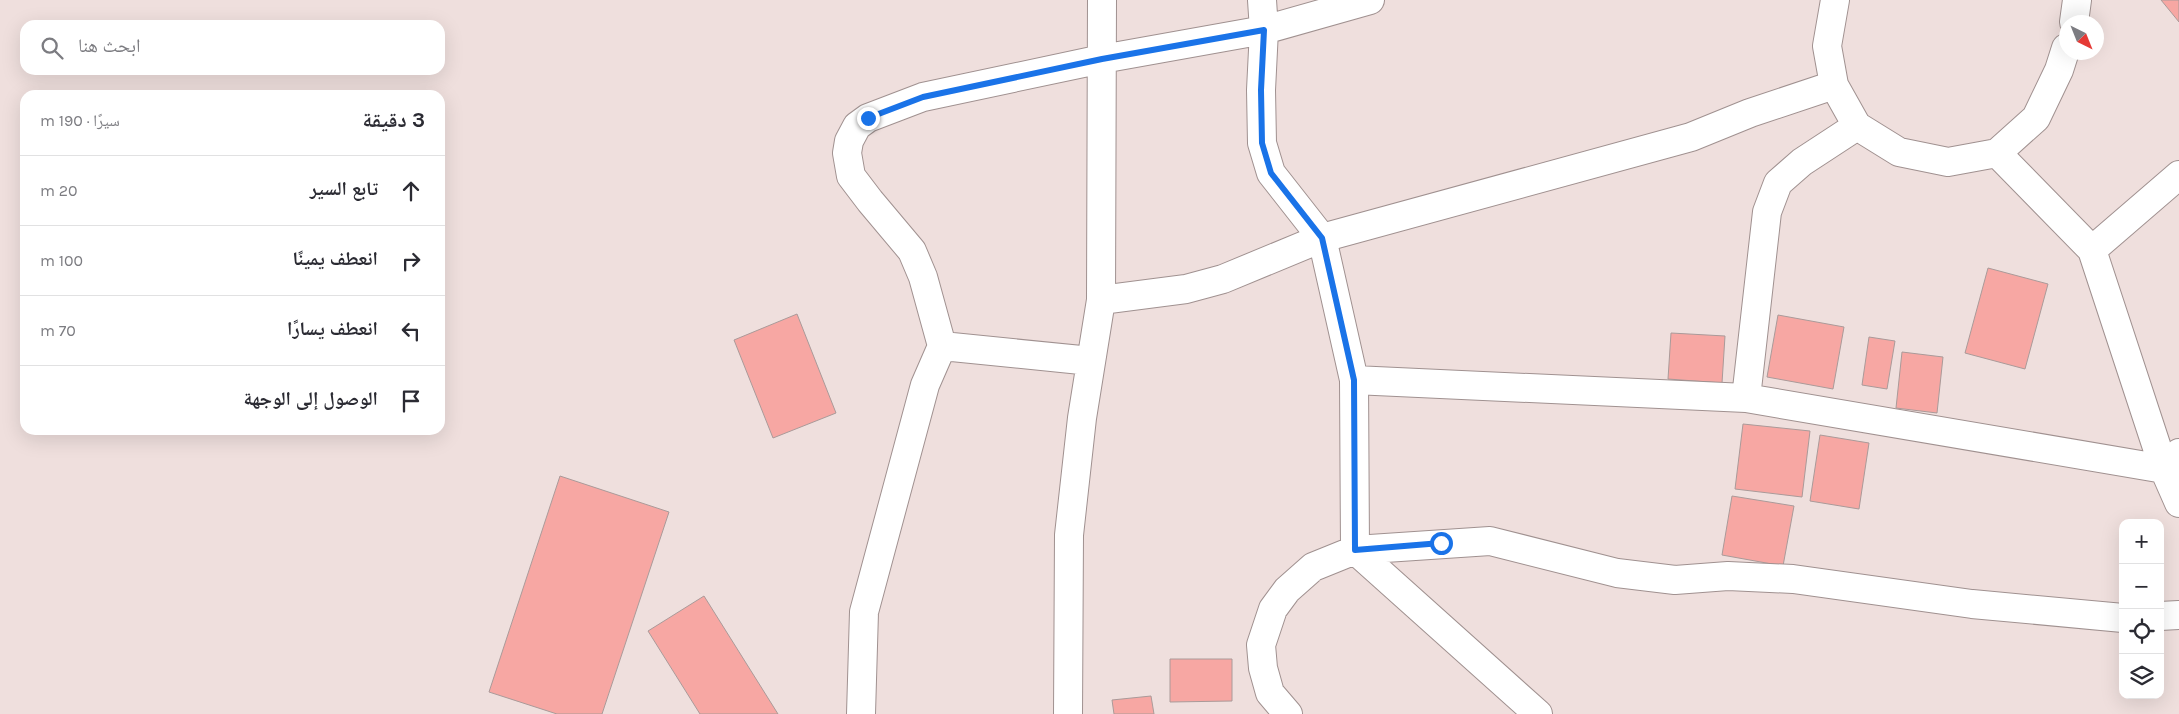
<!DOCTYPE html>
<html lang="ar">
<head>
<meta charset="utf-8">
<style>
	:root { --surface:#fff; --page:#f2f2f3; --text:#2b2b33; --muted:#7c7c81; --line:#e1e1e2 }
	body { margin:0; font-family:Karla,"Noto Naskh Arabic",sans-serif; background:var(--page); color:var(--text); direction:rtl }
	.controls { position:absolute; right:15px; bottom:15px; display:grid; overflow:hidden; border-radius:10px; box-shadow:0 5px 20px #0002 }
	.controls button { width:45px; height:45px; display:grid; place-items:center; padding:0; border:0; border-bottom:1px solid var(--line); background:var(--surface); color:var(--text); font:25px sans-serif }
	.compass { position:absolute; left:2059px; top:15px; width:45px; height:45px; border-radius:50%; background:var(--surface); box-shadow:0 5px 20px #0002; rotate:137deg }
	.stop { position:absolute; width:15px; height:15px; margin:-11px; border:4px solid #1a73e8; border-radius:50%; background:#fff }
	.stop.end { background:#1a73e8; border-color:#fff; box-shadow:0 1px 5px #0008 }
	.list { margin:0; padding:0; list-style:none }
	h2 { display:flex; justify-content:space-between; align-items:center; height:65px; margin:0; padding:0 20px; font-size:21px }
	h2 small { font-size:16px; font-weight:400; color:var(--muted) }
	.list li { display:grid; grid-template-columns:32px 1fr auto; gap:15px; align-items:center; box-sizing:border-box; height:70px; padding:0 20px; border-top:1px solid var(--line) }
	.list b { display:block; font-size:19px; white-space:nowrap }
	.list em { font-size:16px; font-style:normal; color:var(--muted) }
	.icon { flex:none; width:28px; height:28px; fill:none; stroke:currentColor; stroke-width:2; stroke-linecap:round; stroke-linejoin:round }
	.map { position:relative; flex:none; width:2179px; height:714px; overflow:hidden; direction:ltr }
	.search { position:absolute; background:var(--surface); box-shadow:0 5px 20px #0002; left:20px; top:20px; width:425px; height:55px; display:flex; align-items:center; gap:12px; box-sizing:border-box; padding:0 18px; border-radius:15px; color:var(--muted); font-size:19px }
	.panel { position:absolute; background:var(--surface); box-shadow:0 5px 20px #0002; left:20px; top:90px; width:425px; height:345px; border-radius:15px; direction:rtl }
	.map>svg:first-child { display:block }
</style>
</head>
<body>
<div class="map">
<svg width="2179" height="714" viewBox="0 0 2179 714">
	<rect width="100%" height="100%" fill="#efdfdd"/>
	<path fill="#f7a7a3" stroke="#aa9a99" d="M2161,0H2179V22Z
		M1988,268L2048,284L2025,369L1965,353Z
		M797,314L836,413L773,438L734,340Z
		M1778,315L1844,327L1833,389L1767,377Z
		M1671,333L1725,336L1722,383L1668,379Z
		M1869,337L1895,341L1887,389L1862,385Z
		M1902,352L1943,357L1937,413L1896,408Z
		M1743,424L1810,431L1802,497L1735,489Z
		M1820,435L1869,443L1859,509L1810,501Z
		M560,476L669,512L602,714H557L489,692Z
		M1732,496L1794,506L1783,566L1722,555Z
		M704,596L778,714H700L648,631Z
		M1170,659H1232V701L1170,702Z
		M1151,696L1154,714H1114L1112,700Z"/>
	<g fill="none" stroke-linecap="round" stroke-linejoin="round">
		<defs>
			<path id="minor" d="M1835,0L1827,46L1834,85L1857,126L1899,152L1948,162L1997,153L2036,118L2059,70L2066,48
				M2074,22L2077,0
				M1997,153L2092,250L2179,175
				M1101,300L1102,0
				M942,346L923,277L912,251L870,201L851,176L847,153L849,141L857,126L868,118L923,97L1102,59L1264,30L1370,0
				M1354,380L1746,398L2164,469L2092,250
				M1746,398L1767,212L1778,183L1802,162L1857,126
				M2179,453L2164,469L2179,503
				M2160,616L2179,615
				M861,714L864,612L925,385L942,346L1091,361
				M1068,714L1069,535L1082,418L1101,300L1186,289L1223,279L1322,238L1271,173L1262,143L1261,90L1264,30L1262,0
				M1288,714L1270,693L1263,668L1261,645L1273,609L1287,590L1313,567L1355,550L1490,541L1617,573L1675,580L1728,576L1793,579L1972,604L2123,618
				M1538,714L1355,550L1354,380L1322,238L1691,137L1750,113L1834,85"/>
		</defs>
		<use href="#minor" stroke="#a09190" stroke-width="30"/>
		<use href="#minor" stroke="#fff" stroke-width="28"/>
	</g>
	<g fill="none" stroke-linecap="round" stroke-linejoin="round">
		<path stroke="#1a73e8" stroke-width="6" d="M868,118L923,97L1102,59L1264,30L1261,90L1262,143L1271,173L1322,238L1354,380L1355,550L1441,543"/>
	</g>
</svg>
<div class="controls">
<button>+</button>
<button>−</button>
<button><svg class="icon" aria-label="locate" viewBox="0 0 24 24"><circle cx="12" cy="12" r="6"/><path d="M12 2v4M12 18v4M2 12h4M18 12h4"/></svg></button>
<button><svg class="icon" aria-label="layers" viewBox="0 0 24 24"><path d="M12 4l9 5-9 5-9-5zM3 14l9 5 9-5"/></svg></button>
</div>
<svg class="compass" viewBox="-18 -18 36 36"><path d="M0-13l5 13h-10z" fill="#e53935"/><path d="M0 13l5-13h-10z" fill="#7c7c81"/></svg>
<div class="stop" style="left:1441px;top:543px"></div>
<div class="stop end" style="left:868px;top:118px"></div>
<div class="search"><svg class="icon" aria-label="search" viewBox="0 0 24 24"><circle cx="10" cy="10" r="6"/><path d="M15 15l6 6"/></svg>ابحث هنا</div>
<section class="panel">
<h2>3 دقيقة<small>سيرًا · 190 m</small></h2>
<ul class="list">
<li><svg class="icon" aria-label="ahead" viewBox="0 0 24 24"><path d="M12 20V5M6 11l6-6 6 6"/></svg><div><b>تابع السير</b></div><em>20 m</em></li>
<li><svg class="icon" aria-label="right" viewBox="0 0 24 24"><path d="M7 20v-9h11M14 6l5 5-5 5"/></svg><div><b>انعطف يمينًا</b></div><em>100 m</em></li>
<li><svg class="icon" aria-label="left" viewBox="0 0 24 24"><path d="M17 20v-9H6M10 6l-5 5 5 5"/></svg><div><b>انعطف يسارًا</b></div><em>70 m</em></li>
<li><svg class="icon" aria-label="arrive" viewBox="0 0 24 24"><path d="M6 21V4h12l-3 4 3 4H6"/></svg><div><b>الوصول إلى الوجهة</b></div></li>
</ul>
</section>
</div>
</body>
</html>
